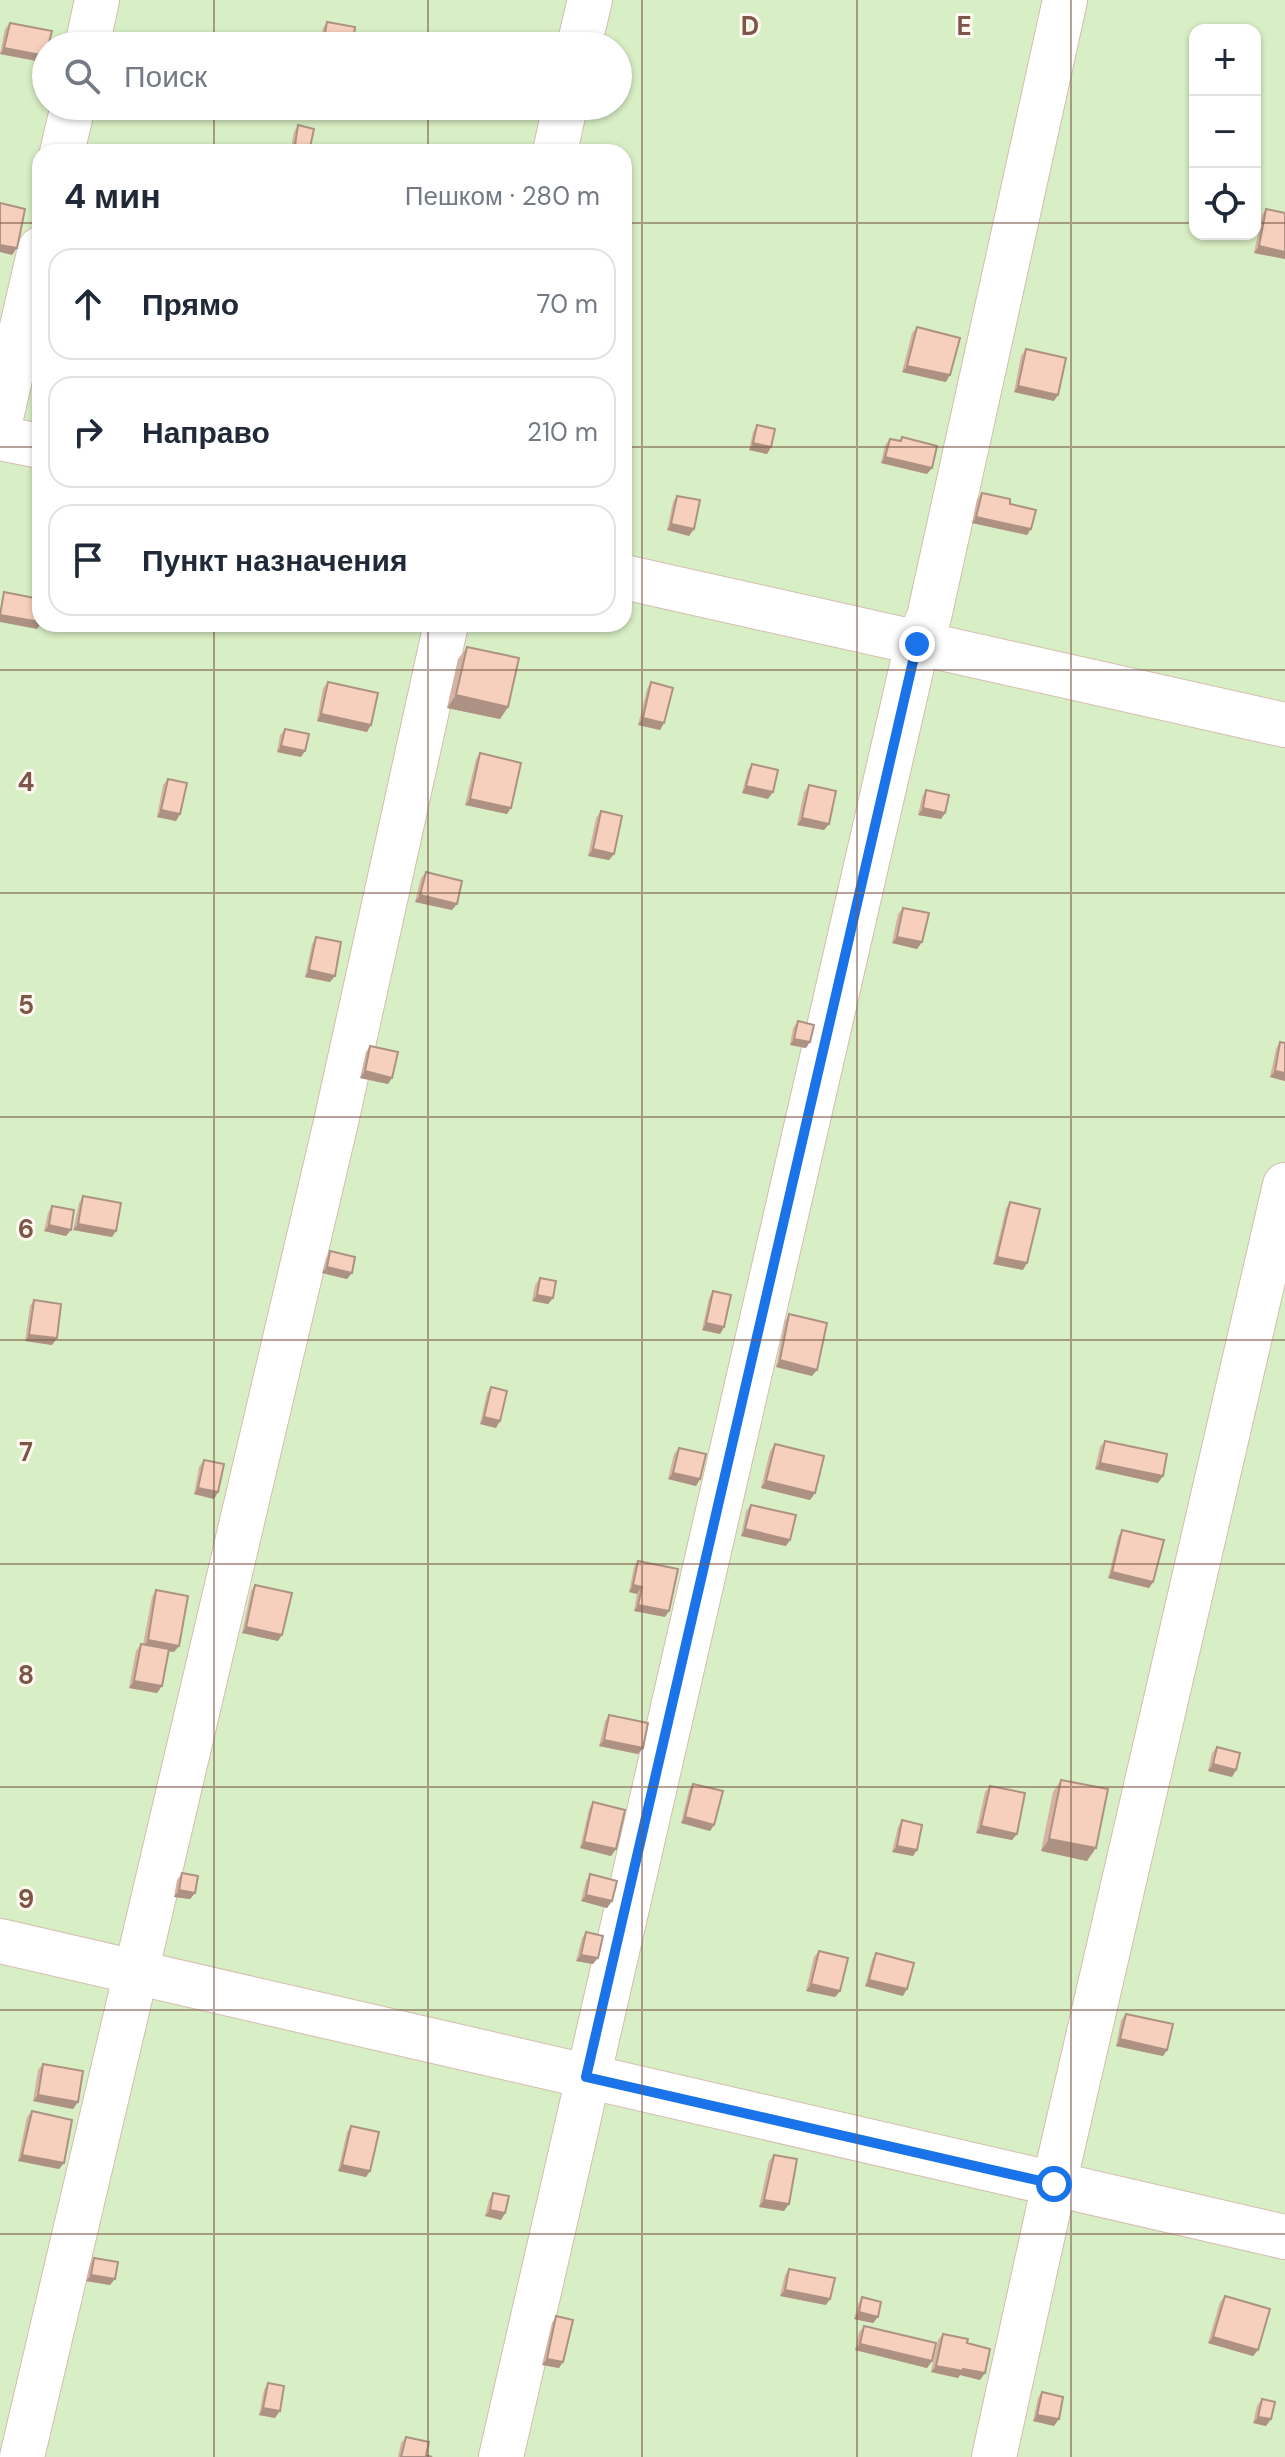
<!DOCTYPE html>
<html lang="ru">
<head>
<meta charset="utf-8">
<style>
	:root { --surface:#fff; --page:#f2f2f3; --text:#1f2937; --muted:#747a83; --line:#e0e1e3 }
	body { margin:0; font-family:"DM Sans",sans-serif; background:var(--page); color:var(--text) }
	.controls { position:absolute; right:24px; top:24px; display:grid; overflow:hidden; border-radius:16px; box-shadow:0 2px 6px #0004 }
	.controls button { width:72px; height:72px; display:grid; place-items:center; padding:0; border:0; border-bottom:2px solid var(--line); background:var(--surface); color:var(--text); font:40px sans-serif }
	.stop { position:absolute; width:24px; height:24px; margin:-18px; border:6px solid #1a73e8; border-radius:50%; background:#fff }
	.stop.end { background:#1a73e8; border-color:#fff; box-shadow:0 2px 8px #0008 }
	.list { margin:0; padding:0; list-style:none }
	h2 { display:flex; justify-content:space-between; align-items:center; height:104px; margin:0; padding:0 32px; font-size:34px }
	h2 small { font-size:26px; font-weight:400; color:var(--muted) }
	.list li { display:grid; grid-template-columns:52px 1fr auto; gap:24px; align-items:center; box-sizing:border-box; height:112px; margin:0 16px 16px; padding:0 16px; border:2px solid var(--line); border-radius:24px }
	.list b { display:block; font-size:30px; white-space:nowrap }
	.list em { font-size:26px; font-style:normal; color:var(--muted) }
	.icon { flex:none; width:44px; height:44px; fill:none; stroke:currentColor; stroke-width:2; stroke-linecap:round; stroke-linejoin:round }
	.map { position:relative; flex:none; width:1285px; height:2457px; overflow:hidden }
	.search { position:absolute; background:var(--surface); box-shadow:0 2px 6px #0004; left:32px; top:32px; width:600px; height:88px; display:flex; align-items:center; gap:20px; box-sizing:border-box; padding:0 28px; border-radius:44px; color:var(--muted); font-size:30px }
	.panel { position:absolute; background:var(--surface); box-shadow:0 2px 6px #0004; left:32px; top:144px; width:600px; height:488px; border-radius:24px }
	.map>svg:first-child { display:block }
</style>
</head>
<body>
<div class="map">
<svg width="1285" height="2457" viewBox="0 0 1285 2457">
	<rect width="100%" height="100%" fill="#fef4e8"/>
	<path fill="#d8eec4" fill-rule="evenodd" d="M0,0H1285V2457H0ZM1195,30H1255V234H1195ZM46,46H618V106H46ZM40,152H624V624H40Z"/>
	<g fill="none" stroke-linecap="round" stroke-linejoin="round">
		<defs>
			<path id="minor" d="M87,46L97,0
				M579,46L590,0
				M62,152L73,106
				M555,152L565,106
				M0,422L40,249
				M0,438L40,446
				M624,577L1285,725
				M0,1941L1285,2237
				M22,2457L336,1122L446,624
				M501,2457L917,644L929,617L1065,0
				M994,2457L1054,2184L1285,1185"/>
		</defs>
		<use href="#minor" stroke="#d5bdaf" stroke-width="46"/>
		<use href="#minor" stroke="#fff" stroke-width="44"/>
	</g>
	<path fill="#d4b3a3" d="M327,22L352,43L371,46H332L320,44L323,28Z
		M10,23L46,56L42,62L0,54L5,29Z
		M298,125L309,152H290L294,132Z
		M1266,209L1285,213V259L1254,253L1262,215Z
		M917,327L946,382L902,372L912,333Z
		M1026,349L1054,401L1014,392L1021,356Z
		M757,425L771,447L767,454L749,450L753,432Z
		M902,437L927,474L881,463L885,445L890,439L899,441Z
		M982,493L1010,504L1031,529L1027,535L972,523L977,499Z
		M677,496L694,529L689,536L667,530L673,502Z
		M467,647L508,707L500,719L447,708L458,659Z
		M328,682L371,725L367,732L317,721L323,688Z
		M651,682L664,723L660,730L638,725L647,689Z
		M285,729L301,757L277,752L280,735Z
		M480,753L511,808L507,814L465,805L476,759Z
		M752,764L768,799L742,793L748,770Z
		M168,779L180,814L176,821L157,817L163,785Z
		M809,785L829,824L824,830L797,825L804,792Z
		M926,790L945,813L941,819L918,815L922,797Z
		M601,811L614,854L609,860L588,856L596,818Z
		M426,872L452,910L415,902L421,878Z
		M903,908L922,942L917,949L892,943L898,914Z
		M316,937L330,982L305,977L312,944Z
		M798,1021L806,1048L790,1045L793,1028Z
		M1280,1042L1285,1043V1081L1270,1077L1276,1049Z
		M370,1046L392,1078L388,1084L360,1078L366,1052Z
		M83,1196L112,1237L73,1230L79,1203Z
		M1010,1202L1023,1270L993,1264L1006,1208Z
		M52,1206L66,1236L44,1231L48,1213Z
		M330,1251L347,1279L322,1273L326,1258Z
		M540,1278L553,1298L548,1304L532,1301L535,1285Z
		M713,1291L724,1327L720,1334L702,1330L709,1298Z
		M34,1300L57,1338L52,1345L25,1341L30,1306Z
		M789,1314L812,1376L776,1367L785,1321Z
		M491,1387L496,1428L480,1424L487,1393Z
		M1105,1441L1158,1483L1095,1469L1100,1447Z
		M775,1444L815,1493L810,1500L761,1488L770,1451Z
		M679,1448L700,1479L696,1486L668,1479L674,1454Z
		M204,1460L218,1492L214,1499L194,1494L199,1467Z
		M751,1505L790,1540L786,1546L741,1536L746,1511Z
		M1122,1530L1153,1582L1149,1588L1108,1578L1118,1537Z
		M638,1561L665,1617L634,1611L637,1594L629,1592L634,1567Z
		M255,1585L278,1641L242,1633L251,1591Z
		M156,1590L174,1652L168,1651L157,1693L129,1688L136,1651L141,1644L143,1645L152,1597Z
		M609,1715L643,1748L638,1754L599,1746L605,1721Z
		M1217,1747L1236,1770L1232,1777L1208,1771L1212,1753Z
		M1061,1780L1087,1861L1041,1851L1053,1792Z
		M693,1784L714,1825L710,1831L681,1823L689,1790Z
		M990,1786L1017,1834L1012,1840L976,1833L985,1792Z
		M593,1802L616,1849L611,1856L580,1848L589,1809Z
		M902,1820L917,1850L913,1856L892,1852L898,1827Z
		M182,1873L195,1893L190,1899L174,1897L177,1880Z
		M590,1874L612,1901L607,1908L581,1901L586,1881Z
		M586,1932L593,1964L576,1961L582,1938Z
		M819,1951L840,1991L835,1997L806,1991L814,1957Z
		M876,1953L903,1996L865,1986L872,1960Z
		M1126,2014L1167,2050L1163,2056L1116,2046L1121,2020Z
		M43,2064L78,2102L73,2109L33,2101L38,2070Z
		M32,2111L64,2163L59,2169L18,2161L27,2117Z
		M351,2126L370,2171L366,2177L338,2171L347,2132Z
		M774,2155L784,2211L759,2207L769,2161Z
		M493,2193L505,2213L501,2220L485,2216L489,2200Z
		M94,2258L110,2285L86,2281L90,2264Z
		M789,2269L826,2305L780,2296L785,2275Z
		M1225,2296L1258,2350L1253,2356L1208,2343L1220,2302Z
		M862,2297L878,2317L873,2323L854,2319L858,2304Z
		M556,2316L559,2368L542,2365L552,2323Z
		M864,2326L932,2361L927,2368L855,2350L859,2332Z
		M943,2334L967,2343L980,2380L960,2375L958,2378L931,2372L938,2340Z
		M268,2383L275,2418L259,2415L264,2390Z
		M1042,2392L1054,2426L1033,2421L1038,2398Z
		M1262,2399L1271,2419L1266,2426L1253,2423L1257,2406Z
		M406,2437L426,2455L432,2457H398L401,2443Z"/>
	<path fill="#ad9284" d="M324,38L353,42L348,46H332L320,44Z
		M4,48L46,56V57L42,62L0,54Z
		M0,245L17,248L12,255L0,252Z
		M1259,246L1285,252V259L1254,253Z
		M907,366L950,375L946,382L902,372Z
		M1018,386L1058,395L1054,401L1014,392Z
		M753,443L771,447L767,454L749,450Z
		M885,457L932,468L927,474L881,463Z
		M976,517L1031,529L1027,535L972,523Z
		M671,524L694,529L689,536L667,530Z
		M0,615L40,622L41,624L37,629L0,622Z
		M456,695L508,707L500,719L447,708Z
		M321,714L371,725L367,732L317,721Z
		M643,718L664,723L660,730L638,725Z
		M281,746L305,751L301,757L277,752Z
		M746,786L773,792L768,799L742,793Z
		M470,799L511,808L507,814L465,805Z
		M923,808L945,813L941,819L918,815Z
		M161,810L180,814L176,821L157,817Z
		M802,818L829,824L824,830L797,825Z
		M593,849L614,854L609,860L588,856Z
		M420,895L457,904L452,910L415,902Z
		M897,937L922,942L917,949L892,943Z
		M309,970L335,976L330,982L305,977Z
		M794,1039L810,1042L806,1048L790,1045Z
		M365,1071L392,1078L388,1084L360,1078Z
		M1275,1071L1285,1073V1081L1270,1077Z
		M78,1224L116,1231L112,1237L73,1230Z
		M49,1225L71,1230L66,1236L44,1231Z
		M997,1257L1027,1263L1023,1270L993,1264Z
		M327,1267L352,1273L347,1279L322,1273Z
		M537,1295L553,1298L548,1304L532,1301Z
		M706,1323L724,1327L720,1334L702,1330Z
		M29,1335L57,1338L52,1345L25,1341Z
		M780,1360L817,1370L812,1376L776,1367Z
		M484,1417L500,1421L496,1428L480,1424Z
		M1100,1463L1163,1476L1158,1483L1095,1469Z
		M673,1473L700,1479L696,1486L668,1479Z
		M766,1481L815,1493L810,1500L761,1488Z
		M198,1488L218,1492L214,1499L194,1494Z
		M745,1529L790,1540L786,1546L741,1536Z
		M1112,1572L1153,1582L1149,1588L1108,1578Z
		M633,1585L642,1587L637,1594L629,1592Z
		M638,1605L669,1611L665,1617L634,1611Z
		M246,1627L282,1635L278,1641L242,1633Z
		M148,1640L179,1646L174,1652L143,1647Z
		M134,1681L162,1686L157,1693L129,1688Z
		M604,1740L643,1748L638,1754L599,1746Z
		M1213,1764L1236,1770L1232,1777L1208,1771Z
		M685,1817L714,1825L710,1831L681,1823Z
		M981,1826L1017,1834L1012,1840L976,1833Z
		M1049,1839L1096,1848L1087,1861L1041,1851Z
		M584,1842L616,1849L611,1856L580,1848Z
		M897,1846L917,1850L913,1856L892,1852Z
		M179,1890L195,1893L190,1899L174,1897Z
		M586,1895L612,1901L607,1908L581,1901Z
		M581,1955L598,1958L593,1964L576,1961Z
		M869,1980L907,1989L903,1996L865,1986Z
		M811,1984L840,1991L835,1997L806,1991Z
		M1120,2039L1167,2050L1163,2056L1116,2046Z
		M38,2095L78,2102L73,2109L33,2101Z
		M22,2155L64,2163L59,2169L18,2161Z
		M342,2165L370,2171L366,2177L338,2171Z
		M764,2200L789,2204L784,2211L759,2207Z
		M490,2210L505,2213L501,2220L485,2216Z
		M91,2275L115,2279L110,2285L86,2281Z
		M785,2290L830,2299L826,2305L780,2296Z
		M859,2312L878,2317L873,2323L854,2319Z
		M1213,2337L1258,2350L1253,2356L1208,2343Z
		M860,2344L932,2361L927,2368L855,2350Z
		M547,2359L563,2362L559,2368L542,2365Z
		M936,2366L963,2369L985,2373L980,2380L960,2375L958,2378L931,2372Z
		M263,2408L280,2411L275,2418L259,2415Z
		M1037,2415L1059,2419L1054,2426L1033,2421Z
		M1258,2417L1271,2419L1266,2426L1253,2423Z"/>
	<path fill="#f7d0bd" stroke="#ad9284" stroke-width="2" d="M327,22L355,27L353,42L324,38Z
		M10,23L52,31L48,46H46V56L4,48Z
		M351,43L371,46H350Z
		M298,125L314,129L309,152H294Z
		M0,203L25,209L17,248L0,245Z
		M1266,209L1285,213V252L1259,246Z
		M917,327L960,338L950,375L907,366Z
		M1026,349L1066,358L1058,395L1018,386Z
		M757,425L775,429L771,447L753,443Z
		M902,437L937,446L932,468L885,457L890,439L901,441Z
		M982,493L1010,499V504L1036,510L1031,529L976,517Z
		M677,496L700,500L694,529L671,524Z
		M4,592L40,599V622L0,615Z
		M467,647L519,658L508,707L456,695Z
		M328,682L378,693L371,725L321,714Z
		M651,682L673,688L664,723L643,718Z
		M285,729L309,734L305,751L281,746Z
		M480,753L521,763L511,808L470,799Z
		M752,764L778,770L773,792L746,786Z
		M168,779L187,783L180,814L161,810Z
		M809,785L836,791L829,824L802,818Z
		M926,790L949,795L945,813L923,808Z
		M601,811L622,816L614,854L593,849Z
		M426,872L462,881L457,904L420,895Z
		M903,908L929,913L922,942L897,937Z
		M316,937L341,942L335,976L309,970Z
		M798,1021L814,1025L810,1042L794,1039Z
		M1280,1042L1285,1043V1073L1275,1071Z
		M370,1046L398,1052L392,1078L365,1071Z
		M83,1196L121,1203L116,1231L78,1224Z
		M1010,1202L1040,1209L1027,1263L997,1257Z
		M52,1206L74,1210L71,1230L49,1225Z
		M330,1251L355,1257L352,1273L327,1267Z
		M540,1278L556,1281L553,1298L537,1295Z
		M713,1291L731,1295L724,1327L706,1323Z
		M34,1300L61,1304L57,1338L29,1335Z
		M789,1314L827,1323L817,1370L780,1360Z
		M491,1387L507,1391L500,1421L484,1417Z
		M1105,1441L1167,1454L1163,1476L1100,1463Z
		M775,1444L824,1456L815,1493L766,1481Z
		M679,1448L706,1454L700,1479L673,1473Z
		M204,1460L224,1464L218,1492L198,1488Z
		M751,1505L796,1515L790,1540L745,1529Z
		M1122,1530L1164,1540L1153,1582L1112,1572Z
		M638,1561L678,1569L669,1611L638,1605L642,1587L633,1585Z
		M255,1585L292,1593L282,1635L246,1627Z
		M156,1590L188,1596L179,1646L148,1640Z
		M141,1644L169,1649L162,1686L134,1681Z
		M609,1715L648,1723L643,1748L604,1740Z
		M1217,1747L1240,1753L1236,1770L1213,1764Z
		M1061,1780L1108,1789L1096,1848L1049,1839Z
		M693,1784L723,1791L714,1825L685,1817Z
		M990,1786L1025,1793L1017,1834L981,1826Z
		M593,1802L625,1810L616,1849L584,1842Z
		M902,1820L922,1825L917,1850L897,1846Z
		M182,1873L198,1876L195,1893L179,1890Z
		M590,1874L617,1881L612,1901L586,1895Z
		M586,1932L603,1936L598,1958L581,1955Z
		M819,1951L848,1958L840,1991L811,1984Z
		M876,1953L914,1963L907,1989L869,1980Z
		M1126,2014L1173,2024L1167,2050L1120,2039Z
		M43,2064L83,2071L78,2102L38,2095Z
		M32,2111L72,2120L64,2163L22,2155Z
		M351,2126L379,2132L370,2171L342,2165Z
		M774,2155L797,2159L789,2204L764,2200Z
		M493,2193L509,2196L505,2213L490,2210Z
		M94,2258L118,2262L115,2279L91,2275Z
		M789,2269L835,2278L830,2299L785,2290Z
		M1225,2296L1270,2309L1258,2350L1213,2337Z
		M862,2297L881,2302L878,2317L859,2312Z
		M556,2316L573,2320L563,2362L547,2359Z
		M864,2326L936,2343L932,2361L860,2344Z
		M943,2334L968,2339L967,2343L990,2349L985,2373L963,2369V2371L936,2366Z
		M268,2383L284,2386L280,2411L263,2408Z
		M1042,2392L1063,2397L1059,2419L1037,2415Z
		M1262,2399L1275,2402L1271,2419L1258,2417Z
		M406,2437L429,2442L426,2455L432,2457H401Z"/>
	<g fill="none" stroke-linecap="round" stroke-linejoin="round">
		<path stroke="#1a73e8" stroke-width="10" d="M917,644L586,2077L1054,2184"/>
	</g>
	<path fill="none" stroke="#7c5748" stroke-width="2" stroke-opacity="0.55" d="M214,0V46M428,0V46M642,0V2457M857,0V2457M1071,0V2457M214,106V152M428,106V152M0,223H40M624,223H1195M1255,223H1285M0,447H40M624,447H1285M214,624V2457M428,624V2457M0,670H1285M0,893H1285M0,1117H1285M0,1340H1285M0,1564H1285M0,1787H1285M0,2010H1285M0,2234H1285"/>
	<g font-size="26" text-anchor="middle" font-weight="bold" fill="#7c5748" stroke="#fff8f0" stroke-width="6" stroke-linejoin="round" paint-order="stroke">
		<text x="750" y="35">D</text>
		<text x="964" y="35">E</text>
		<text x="26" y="791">4</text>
		<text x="26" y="1014">5</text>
		<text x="26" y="1238">6</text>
		<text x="26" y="1461">7</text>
		<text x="26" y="1684">8</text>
		<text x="26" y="1908">9</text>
	</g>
</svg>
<div class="controls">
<button>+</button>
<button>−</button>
<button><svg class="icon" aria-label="locate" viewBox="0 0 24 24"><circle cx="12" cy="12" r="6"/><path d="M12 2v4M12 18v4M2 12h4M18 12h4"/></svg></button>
</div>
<div class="stop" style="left:1054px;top:2184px"></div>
<div class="stop end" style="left:917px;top:644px"></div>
<div class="search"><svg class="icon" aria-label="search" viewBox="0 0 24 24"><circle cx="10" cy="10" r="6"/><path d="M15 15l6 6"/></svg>Поиск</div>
<section class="panel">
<h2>4 мин<small>Пешком · 280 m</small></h2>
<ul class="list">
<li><svg class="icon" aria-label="ahead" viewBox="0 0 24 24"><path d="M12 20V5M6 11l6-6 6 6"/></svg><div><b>Прямо</b></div><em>70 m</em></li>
<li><svg class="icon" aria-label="right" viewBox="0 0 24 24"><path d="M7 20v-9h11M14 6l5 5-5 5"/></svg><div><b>Направо</b></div><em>210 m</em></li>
<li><svg class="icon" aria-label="arrive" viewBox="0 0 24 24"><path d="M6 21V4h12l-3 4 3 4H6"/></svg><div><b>Пункт назначения</b></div></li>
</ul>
</section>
</div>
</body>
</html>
